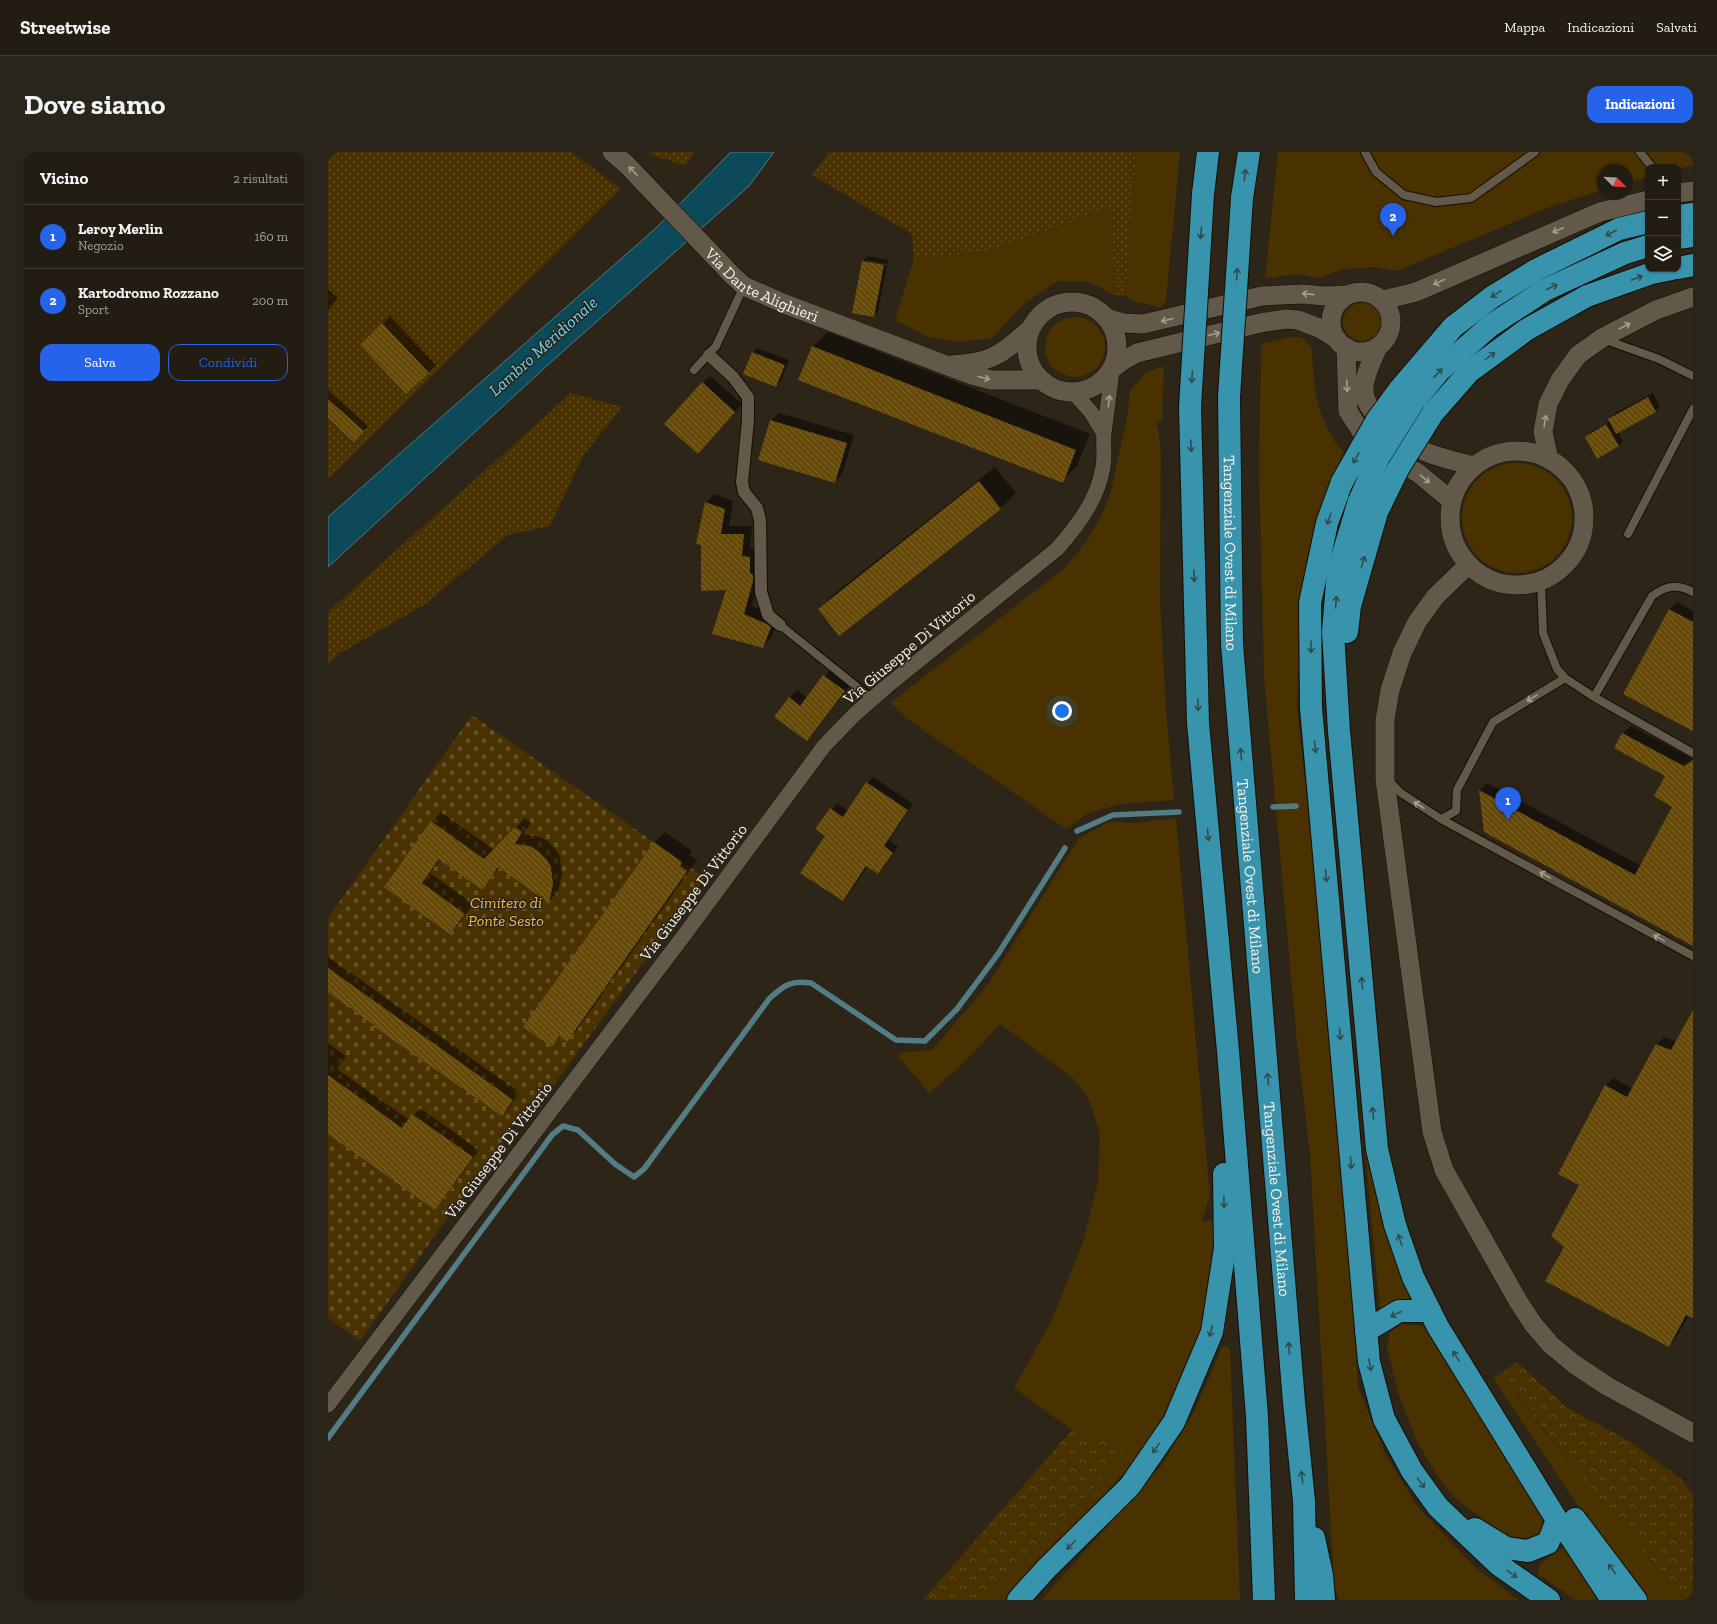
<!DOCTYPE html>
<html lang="it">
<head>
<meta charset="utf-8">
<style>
	:root { --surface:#221c12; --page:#2a251b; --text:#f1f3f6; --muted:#a2a19f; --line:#3f3a32; --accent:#2563eb }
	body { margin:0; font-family:"Zilla Slab",serif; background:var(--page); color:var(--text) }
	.controls { position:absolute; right:12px; top:12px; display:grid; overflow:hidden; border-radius:8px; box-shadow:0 1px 3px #0004 }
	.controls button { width:36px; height:36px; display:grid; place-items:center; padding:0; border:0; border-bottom:1px solid var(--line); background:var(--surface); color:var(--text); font:20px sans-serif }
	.compass { position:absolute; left:1269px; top:12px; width:36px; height:36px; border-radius:50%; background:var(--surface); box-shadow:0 1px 3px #0004; rotate:114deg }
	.you { position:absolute; left:734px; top:559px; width:14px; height:14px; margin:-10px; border:3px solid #fff; border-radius:50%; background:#1a73e8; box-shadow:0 0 0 6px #1a73e833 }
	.badge { display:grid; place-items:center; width:26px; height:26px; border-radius:50%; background:var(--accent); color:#fff; font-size:13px; font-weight:700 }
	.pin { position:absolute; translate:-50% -33px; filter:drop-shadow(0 1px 2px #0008) }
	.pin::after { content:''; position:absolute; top:21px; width:14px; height:12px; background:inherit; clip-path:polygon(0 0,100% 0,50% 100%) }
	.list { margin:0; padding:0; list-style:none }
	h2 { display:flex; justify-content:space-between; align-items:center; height:52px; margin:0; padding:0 16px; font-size:17px }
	h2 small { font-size:13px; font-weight:400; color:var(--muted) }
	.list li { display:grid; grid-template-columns:26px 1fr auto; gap:12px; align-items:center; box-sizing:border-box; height:64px; padding:0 16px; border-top:1px solid var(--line) }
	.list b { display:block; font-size:15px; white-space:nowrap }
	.list p { margin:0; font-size:13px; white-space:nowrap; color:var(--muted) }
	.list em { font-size:13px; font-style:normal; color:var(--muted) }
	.actions { display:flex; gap:8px; padding:12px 16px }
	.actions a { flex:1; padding:9px 0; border:1px solid var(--accent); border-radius:12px; text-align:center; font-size:14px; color:var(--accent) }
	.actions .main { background:var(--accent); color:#fff }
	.icon { flex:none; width:22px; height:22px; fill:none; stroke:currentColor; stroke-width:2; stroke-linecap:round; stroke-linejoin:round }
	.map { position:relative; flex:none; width:1365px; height:1448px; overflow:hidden; border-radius:12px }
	header { display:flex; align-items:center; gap:24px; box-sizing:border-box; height:56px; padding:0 20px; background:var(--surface); border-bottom:1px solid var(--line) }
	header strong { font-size:19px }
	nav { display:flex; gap:22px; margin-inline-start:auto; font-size:14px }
	.intro { display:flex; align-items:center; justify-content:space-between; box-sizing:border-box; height:96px; padding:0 24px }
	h1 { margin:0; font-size:28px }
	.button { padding:10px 18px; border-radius:12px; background:var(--accent); color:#fff; font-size:14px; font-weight:700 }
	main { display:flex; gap:24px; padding:0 24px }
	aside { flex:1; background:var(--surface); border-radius:12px; box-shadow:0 1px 3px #0004 }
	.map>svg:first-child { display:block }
</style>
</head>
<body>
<header>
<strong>Streetwise</strong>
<nav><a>Mappa</a><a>Indicazioni</a><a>Salvati</a></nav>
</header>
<div class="intro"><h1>Dove siamo</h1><a class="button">Indicazioni</a></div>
<main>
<aside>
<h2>Vicino<small>2 risultati</small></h2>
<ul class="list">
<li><span class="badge">1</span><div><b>Leroy Merlin</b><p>Negozio</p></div><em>160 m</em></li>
<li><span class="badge">2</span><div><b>Kartodromo Rozzano</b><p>Sport</p></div><em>200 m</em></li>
</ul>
<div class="actions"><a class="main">Salva</a><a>Condividi</a></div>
</aside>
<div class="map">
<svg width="1365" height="1448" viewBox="0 0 1365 1448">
	<defs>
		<pattern id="forest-crowns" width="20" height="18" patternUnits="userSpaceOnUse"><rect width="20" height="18" fill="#493200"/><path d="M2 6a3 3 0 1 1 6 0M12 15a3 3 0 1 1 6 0" fill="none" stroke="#645025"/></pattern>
		<pattern id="cemetery-stones" width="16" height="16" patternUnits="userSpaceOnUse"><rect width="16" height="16" fill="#493200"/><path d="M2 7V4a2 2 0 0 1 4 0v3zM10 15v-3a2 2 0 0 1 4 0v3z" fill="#645025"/></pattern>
		<pattern id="garden-dots" width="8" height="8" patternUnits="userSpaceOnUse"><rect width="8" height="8" fill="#493200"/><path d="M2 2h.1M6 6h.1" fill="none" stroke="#645025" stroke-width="1.8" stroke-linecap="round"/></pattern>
		<pattern id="building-back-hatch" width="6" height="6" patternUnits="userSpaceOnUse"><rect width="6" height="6" fill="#684a08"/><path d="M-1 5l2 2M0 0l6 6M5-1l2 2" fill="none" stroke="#7e652c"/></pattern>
	</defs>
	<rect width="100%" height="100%" fill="#2d2518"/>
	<path fill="#493200" d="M808,0H852L838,149L833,155L808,150L797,144Z
		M950,0H1365V13L1350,17V15H1320V25L1299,31V18H1275V38L1224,54L1069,119L1045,115L1015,117L991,126L969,122L937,126Z
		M784,55L787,143L761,130L730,129L696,152L664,186L633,190L600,185L567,168L586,106L659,100Z
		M1015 170a19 19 0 1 1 38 0a19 19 0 1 1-38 0Z
		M717 195a30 30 0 1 1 60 0a30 30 0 1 1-60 0Z
		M963,185L975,186L984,197C986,239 988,267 1016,301L1001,335L984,386L972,452L969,556L984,694L1001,881L1022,1089L1030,1235L1057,1301L1089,1354L1148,1416L1191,1448H1011L1006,1433L982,1002L969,891L936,526L931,318L933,192Z
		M836,214L834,269H829L833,301L832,446L838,558L846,648L792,652L759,662L738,677L581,568L562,551L738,415L760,387L776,358L783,339L799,265L802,239L817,221Z
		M1134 366a55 55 0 1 1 110 0a55 55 0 1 1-110 0Z
		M848,666L882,1045L874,1069H888C887,1083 887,1097 886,1111C886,1120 883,1130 882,1139C871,1202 848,1253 810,1305L682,1448H656L802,1298L744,1278L686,1236L723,1170L755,1090L770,1030L772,982L761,947L745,926L672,872L637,910L601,941L570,904L575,900L604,898L661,831L751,686L781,670L808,671Z
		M1036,987H1040L1057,1075L1084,1152L1052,1161Z
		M1074,1172L1095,1174L1202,1342L1214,1364L1215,1378L1205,1392L1194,1394L1174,1382L1127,1346L1110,1325L1088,1288L1070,1241L1059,1195L1062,1180Z
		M898,1194L902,1197L912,1448H713L833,1314L867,1258L894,1195Z
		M1173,1221L1216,1279L1357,1448H1317L1239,1338L1165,1226Z
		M1235,1395L1252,1419L1269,1448H1247L1210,1422L1211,1413Z"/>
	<path fill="url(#forest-crowns)" d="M1189,1210L1238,1255L1301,1289L1352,1326L1365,1343V1448H1357C1294,1374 1231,1299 1173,1221Z
		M744,1278L802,1298L656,1448H595Z"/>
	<path fill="url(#cemetery-stones)" d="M144,563L377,726L209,956L201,951L32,1189L0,1166V766Z"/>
	<path fill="url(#garden-dots)" d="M0,0H243L293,37L0,327Z
		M323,0H367L357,14L322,2Z
		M501,0H808L797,144L787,143L784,55L659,100L586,106L584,82L484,23Z
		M243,241L294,255L255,304L222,374L180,383L96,453L11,502L0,513V460Z"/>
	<path fill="#0c4959" stroke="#537c84" d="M403,0H446L421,34L222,211L0,415V365L328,76Z"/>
	<path fill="#0007" d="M540,104L560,108L559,112L538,108V110L559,114L550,159L545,164L525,160L535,109Z
		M0,137L10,146L0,158Z
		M62,164L108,213L100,221L33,193Z
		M500,180L762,282L749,314L734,329L484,195Z
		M429,196L461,208L453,229L448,234L424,201Z
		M382,224L414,252L377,293L374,231Z
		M0,238L40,274L31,284L0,265Z
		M1325,241L1332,255L1327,260L1290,280L1295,289L1290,294L1258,285L1263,280L1282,269L1281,267L1286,262Z
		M451,261L526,283L514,322L507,330L443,269Z
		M667,315L688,341L672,357L491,457L506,442Z
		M386,342L405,349L401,374H424L422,396L430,397L433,420L424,454L451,467L443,486L434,495L399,437L378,351Z
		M1349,450L1365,459V578L1341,458Z
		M504,516L524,531L486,581L479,588L462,546L469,538L479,546Z
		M1303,574L1365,607V793L1157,679L1152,638L1159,631L1313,714L1345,655L1338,623L1288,596L1295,581Z
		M545,625L585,652L561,688L570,695L556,715L550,721L540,714L521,742L515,748L498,684L488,677L509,651L520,659L539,631Z
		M113,660L166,698L197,666L203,671L195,682L212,685L220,689L228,698L232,705L234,722L230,740L221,749L172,715L154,736L113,707L102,721L145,752L131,772L122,781L57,734L104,670Z
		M337,680L364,699L361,703L369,708L249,878L238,888L233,884L224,893L196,874L327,690Z
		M0,805L191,940L181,956L174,963L0,839Z
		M1365,863V1165L1361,1163L1348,1186L1341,1194L1237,1095L1278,934L1285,926L1305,937L1329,892L1336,885L1349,890Z
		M0,891L18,904L9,917L81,968L92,956L151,998L114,1049L107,1056L0,980Z"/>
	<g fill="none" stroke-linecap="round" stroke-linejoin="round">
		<path stroke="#537c84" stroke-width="5.5" d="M945,655L968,654
			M749,679L785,663L851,660
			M0,1286L224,983L235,974L250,978L287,1012L306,1025L316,1017L441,847C456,833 463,828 483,831L568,888L597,889L629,857L670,802L737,696"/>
	</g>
	<path fill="url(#building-back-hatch)" d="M534,109L556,113L546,165L524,161Z
		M54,171L101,221L78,242L32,193Z
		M484,194L748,298L735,331L470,228Z
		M424,200L457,213L448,235L415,222Z
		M374,230L407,260L370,302L336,272Z
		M1320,245L1328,260L1288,282L1280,267Z
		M0,247L36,279L26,290L0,266Z
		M442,268L519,291L507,331L430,308Z
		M1278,272L1291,294L1269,307L1257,285Z
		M651,329L673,357L511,484L490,457Z
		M377,350L397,357L393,382H416L414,404L422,405V421L425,423V429L416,462L439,472L443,475L435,496L384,482L398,438L373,439V393L368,392Z
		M1341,457L1365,470V579L1295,542Z
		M495,523L517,539L479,589L446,565L461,545L472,554Z
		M1294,581L1356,614L1365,608V794L1156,680L1151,638L1307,723L1344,655L1326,644L1337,624L1286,596Z
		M538,630L580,658L556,694L565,701L550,722L538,714L515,749L472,721L497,684L487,677L502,656L515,665Z
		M103,669L156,707L187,675L194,680L187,692L202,694L210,699L219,708L223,715L225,732L221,751L170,715L154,738L111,707L94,731L137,762L122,782L56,735Z
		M326,690L354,710L352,714L359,719L239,890L231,884L224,895L195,875Z
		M0,816L185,948L174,964L45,874L46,873L0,840Z
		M1365,858V1166L1358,1163L1341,1195L1217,1129L1236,1095L1223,1084L1251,1033L1230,1022L1277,933L1299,945L1328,892L1343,898Z
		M0,923L74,976L84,962L145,1005L107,1058L0,982Z"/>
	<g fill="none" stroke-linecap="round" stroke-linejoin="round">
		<defs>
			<path id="service" d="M1037,0L1048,20L1076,43L1108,50L1143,46L1207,0
				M1312,0L1323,14
				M1275,187L1331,207L1365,224
				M366,218L388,194L416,134
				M1300,382L1365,257
				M1213,429L1215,481L1229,517L1237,526L1266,545L1365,601
				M452,473L544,547
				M1266,545L1324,444C1338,434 1349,431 1365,440
				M1060,628L1073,641L1113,667L1365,804
				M1113,667L1128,659L1129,638L1165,570L1237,526"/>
			<path id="pedestrian" d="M381,203L405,225L420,245V268L414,330L416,340L429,356L432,368L433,440L440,463L452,473"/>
			<path id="minor" d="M745,240L763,260L776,282
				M0,1253L357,782L496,594L527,562L558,535L729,397C750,373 770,347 775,315C777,304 775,292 776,281C779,259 782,238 784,217"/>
			<g id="tertiary">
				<path id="s1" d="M284,0L298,12L405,124L416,134L457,152L644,223L663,228H712"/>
				<path d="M1350,41L1365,39"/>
				<circle cx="1033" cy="170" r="30"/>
				<path d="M1055,148L1088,140L1272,60L1320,48"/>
				<circle cx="744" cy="195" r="45"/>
				<path d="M781,167L795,171L815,172L934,144L974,142L997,144L1019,143"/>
				<path d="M1018,195L1020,259L1034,281L1060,304L1090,321L1124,349"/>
				<path d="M1050,195C1045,207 1035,225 1036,239C1036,249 1043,258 1049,265C1079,298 1105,304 1146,314"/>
				<path d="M623,213C662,211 674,203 702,177"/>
				<path d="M784,217L796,208L809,201L932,171L958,167L970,168L991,176L1009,187"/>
				<circle cx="1189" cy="366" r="67"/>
				<path d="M1221,307L1215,280L1220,252L1232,228L1250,203L1274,186L1328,158L1365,145"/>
				<path d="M1140,413L1107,445L1089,470L1074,501L1062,538L1057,568V628L1104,980L1116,1018L1190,1149L1205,1172L1223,1193L1246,1212L1279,1234L1365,1281"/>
			</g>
			<g id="motorway">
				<path d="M875,42L880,0"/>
				<path d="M914,46L921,0"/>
				<path d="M1350,64L1365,62"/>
				<path d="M1350,86L1365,84"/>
				<path d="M1350,116L1365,113"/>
				<path d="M1071,238L1125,175L1164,145L1208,118L1291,77L1320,70"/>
				<path id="s2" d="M901,245L904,492L966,1250L976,1349L978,1448"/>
				<path d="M1085,251L1111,219L1162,174L1217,138L1297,101L1320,94"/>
				<path d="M862,255L870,571L900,899L929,1264L936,1448"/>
				<path d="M1105,261L1141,220L1198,178L1259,144L1324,121L1344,117"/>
				<path d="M1014,330L999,371L982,451L983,556L1041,1210L1056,1267L1084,1319L1110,1355L1171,1413L1221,1448"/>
				<path d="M1031,349L1010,419L1005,480L1011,579L1049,997L1067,1073L1085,1125L1110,1175L1229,1368L1244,1387L1284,1448"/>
				<path d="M1019,480L1022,454L1049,360"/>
				<path d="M1038,1179L1071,1159H1102"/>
				<path d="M1247,1367L1308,1448"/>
				<path d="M1147,1377L1178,1396L1200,1399L1220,1391L1229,1368"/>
				<path d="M986,1386L994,1423L996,1448"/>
				<path d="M690,1448L718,1417L802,1334L846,1270L884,1180L897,1096L896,1022"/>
			</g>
		</defs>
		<use href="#service" stroke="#150e04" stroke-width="10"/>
		<use href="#pedestrian" stroke="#150e04" stroke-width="14"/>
		<use href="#minor" stroke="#150e04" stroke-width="16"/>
		<use href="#tertiary" stroke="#150e04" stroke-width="20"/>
		<use href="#motorway" stroke="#150e04" stroke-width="24"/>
		<use href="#service" stroke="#62594b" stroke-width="8"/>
		<use href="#pedestrian" stroke="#62594b" stroke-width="12"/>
		<use href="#minor" stroke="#62594b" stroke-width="15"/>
		<use href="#tertiary" stroke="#62594b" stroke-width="19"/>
		<use href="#motorway" stroke="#3893ad" stroke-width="22"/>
		<defs>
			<path id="motorway-bridge" d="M901,245L914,46
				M862,255L875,42
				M1014,330L1049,268L1071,238
				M1031,349L1051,305L1085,251
				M1049,360L1070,317L1105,261"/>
		</defs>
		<use href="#motorway-bridge" stroke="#150e04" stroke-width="24" stroke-linecap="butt"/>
		<use href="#motorway-bridge" stroke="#3893ad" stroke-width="22"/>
	</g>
	<defs><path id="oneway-shaft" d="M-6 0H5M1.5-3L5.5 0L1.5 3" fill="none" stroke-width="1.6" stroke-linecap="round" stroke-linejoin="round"/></defs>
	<g stroke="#a69e93">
		<use href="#oneway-shaft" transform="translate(305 19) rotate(-134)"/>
		<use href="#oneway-shaft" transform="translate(1230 78) rotate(157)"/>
		<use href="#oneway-shaft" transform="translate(1111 130) rotate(155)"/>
		<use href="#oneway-shaft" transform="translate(980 142) rotate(-174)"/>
		<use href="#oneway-shaft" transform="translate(839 168) rotate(166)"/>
		<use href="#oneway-shaft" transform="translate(1297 174) rotate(-28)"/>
		<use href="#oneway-shaft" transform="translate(886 182) rotate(-14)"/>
		<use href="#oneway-shaft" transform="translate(656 226) rotate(14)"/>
		<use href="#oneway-shaft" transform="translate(1019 234) rotate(87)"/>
		<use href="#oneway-shaft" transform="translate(781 249) rotate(-83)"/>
		<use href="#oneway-shaft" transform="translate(1217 269) rotate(-81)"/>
		<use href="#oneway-shaft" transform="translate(1097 327) rotate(40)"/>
		<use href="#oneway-shaft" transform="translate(1204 546) rotate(149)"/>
		<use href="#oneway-shaft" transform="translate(1091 653) rotate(-147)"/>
		<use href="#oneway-shaft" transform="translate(1217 723) rotate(-151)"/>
		<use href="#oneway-shaft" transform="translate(1331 786) rotate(-151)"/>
	</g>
	<g stroke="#314c4c">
		<use href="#oneway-shaft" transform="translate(917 23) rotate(-81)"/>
		<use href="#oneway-shaft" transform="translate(873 81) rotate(94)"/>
		<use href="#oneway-shaft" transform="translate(1283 81) rotate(153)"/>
		<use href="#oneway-shaft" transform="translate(909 122) rotate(-86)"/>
		<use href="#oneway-shaft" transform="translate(1309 126) rotate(-20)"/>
		<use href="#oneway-shaft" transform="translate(1224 135) rotate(-25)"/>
		<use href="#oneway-shaft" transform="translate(1168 142) rotate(148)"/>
		<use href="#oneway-shaft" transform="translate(1162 204) rotate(-36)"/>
		<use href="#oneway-shaft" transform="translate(1110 221) rotate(-47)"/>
		<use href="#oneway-shaft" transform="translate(864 225) rotate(94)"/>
		<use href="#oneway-shaft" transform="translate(863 294) rotate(88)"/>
		<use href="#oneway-shaft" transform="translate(1028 306) rotate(119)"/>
		<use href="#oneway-shaft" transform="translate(1001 367) rotate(109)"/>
		<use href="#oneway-shaft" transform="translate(1035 410) rotate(-74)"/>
		<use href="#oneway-shaft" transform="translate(866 424) rotate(88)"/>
		<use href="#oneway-shaft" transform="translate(1008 450) rotate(-85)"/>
		<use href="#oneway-shaft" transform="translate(983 495) rotate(89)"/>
		<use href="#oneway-shaft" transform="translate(870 553) rotate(88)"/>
		<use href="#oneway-shaft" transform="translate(987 595) rotate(85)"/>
		<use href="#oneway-shaft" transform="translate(913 602) rotate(-95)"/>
		<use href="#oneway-shaft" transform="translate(880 683) rotate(85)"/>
		<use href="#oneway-shaft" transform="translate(998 724) rotate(85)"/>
		<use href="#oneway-shaft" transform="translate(1034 831) rotate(-95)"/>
		<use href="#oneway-shaft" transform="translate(1012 882) rotate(85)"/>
		<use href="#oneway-shaft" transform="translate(940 927) rotate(-95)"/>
		<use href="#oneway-shaft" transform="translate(1045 961) rotate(-95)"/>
		<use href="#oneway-shaft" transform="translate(1023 1011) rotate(85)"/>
		<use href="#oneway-shaft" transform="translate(896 1050) rotate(89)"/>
		<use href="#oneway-shaft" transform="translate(1072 1088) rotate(-109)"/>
		<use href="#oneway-shaft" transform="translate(1068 1162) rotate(155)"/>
		<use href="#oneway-shaft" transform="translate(883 1179) rotate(105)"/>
		<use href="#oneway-shaft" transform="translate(961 1196) rotate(-95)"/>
		<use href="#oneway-shaft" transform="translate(1128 1204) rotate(-122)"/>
		<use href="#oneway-shaft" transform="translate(1042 1213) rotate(78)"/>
		<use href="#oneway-shaft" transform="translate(828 1296) rotate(125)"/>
		<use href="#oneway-shaft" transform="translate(974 1325) rotate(-96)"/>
		<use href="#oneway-shaft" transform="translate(1093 1331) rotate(55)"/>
		<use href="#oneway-shaft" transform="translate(743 1393) rotate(135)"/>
		<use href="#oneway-shaft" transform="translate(1284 1417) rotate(-127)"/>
		<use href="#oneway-shaft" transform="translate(1184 1422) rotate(36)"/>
	</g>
	<g text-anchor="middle" stroke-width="3" stroke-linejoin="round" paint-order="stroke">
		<g font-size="16" fill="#f8f3ea" stroke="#2d2518">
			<text dy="6" stroke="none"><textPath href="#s1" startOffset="203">Via Dante Alighieri</textPath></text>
			<text dy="6" stroke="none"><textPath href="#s2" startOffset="156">Tangenziale Ovest di Milano</textPath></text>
			<text transform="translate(581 495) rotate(-40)" y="6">Via Giuseppe Di Vittorio</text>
			<text dy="6" stroke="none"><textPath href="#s2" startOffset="480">Tangenziale Ovest di Milano</textPath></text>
			<text transform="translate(365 740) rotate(-53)" y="6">Via Giuseppe Di Vittorio</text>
			<text transform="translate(170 998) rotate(-53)" y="6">Via Giuseppe Di Vittorio</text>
			<text dy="6" stroke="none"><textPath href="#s2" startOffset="804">Tangenziale Ovest di Milano</textPath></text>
		</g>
		<g font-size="16" font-style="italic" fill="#f2ba52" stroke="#2d2518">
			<text x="178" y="756">Cimitero di<tspan x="178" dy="18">Ponte Sesto</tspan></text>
		</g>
		<g font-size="17" font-style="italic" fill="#6bd7f8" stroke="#2d2518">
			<text transform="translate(215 194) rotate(-42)" y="6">Lambro Meridionale</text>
		</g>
	</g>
</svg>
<div class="controls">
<button>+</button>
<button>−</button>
<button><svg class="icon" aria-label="layers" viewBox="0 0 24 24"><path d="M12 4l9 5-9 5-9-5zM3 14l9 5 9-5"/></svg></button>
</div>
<svg class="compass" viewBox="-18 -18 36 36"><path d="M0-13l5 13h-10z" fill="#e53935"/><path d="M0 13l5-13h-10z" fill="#a2a19f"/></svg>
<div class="you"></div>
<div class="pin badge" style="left:1180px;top:668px">1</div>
<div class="pin badge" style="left:1065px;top:84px">2</div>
</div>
</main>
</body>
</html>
